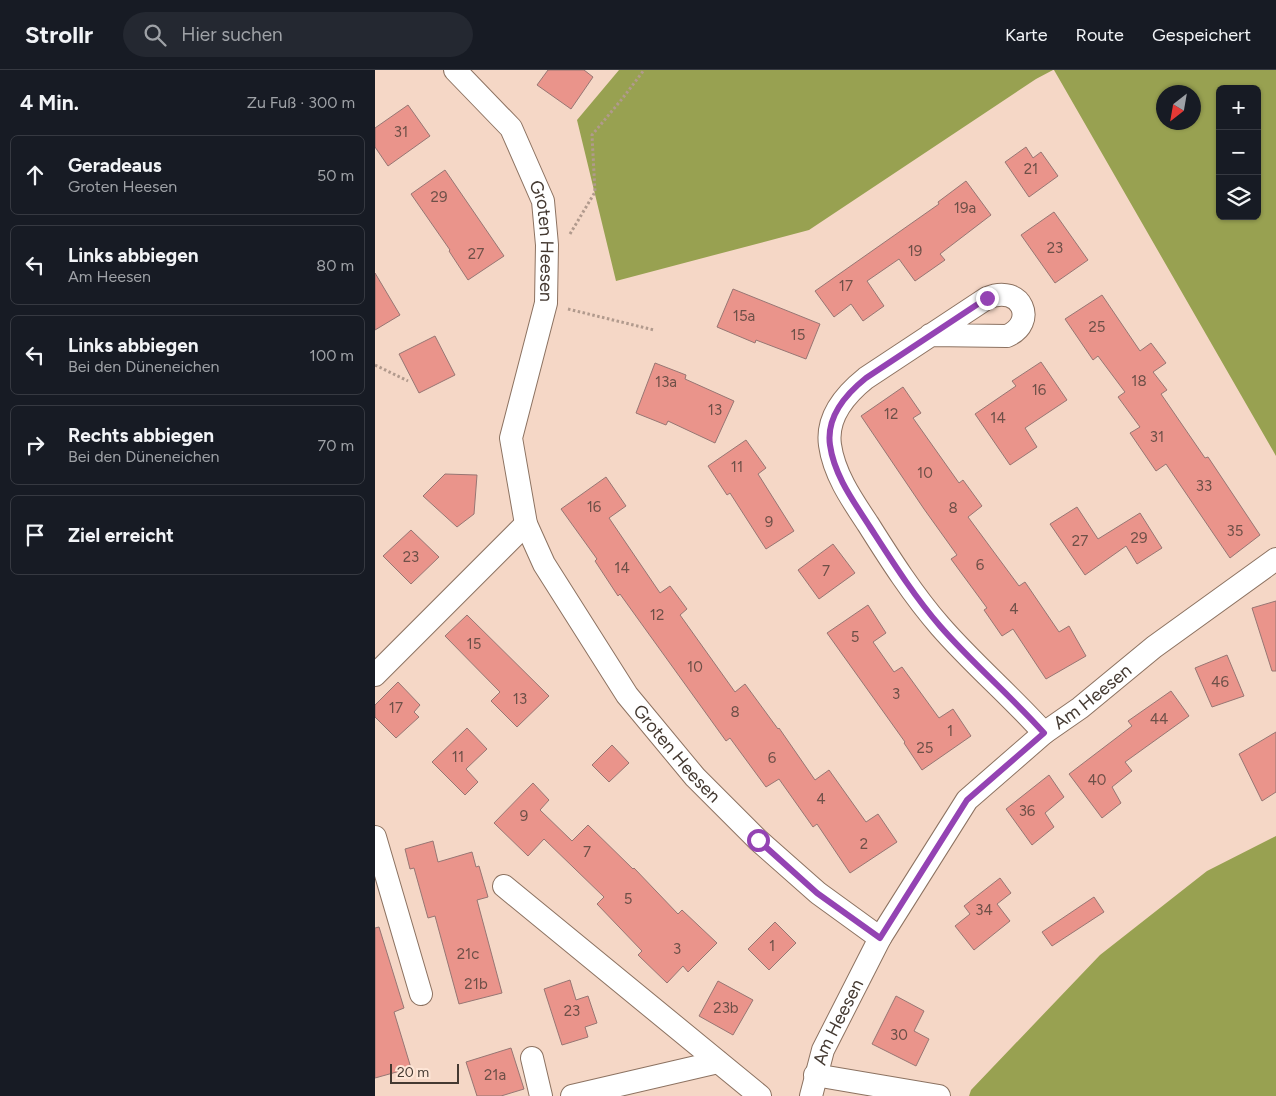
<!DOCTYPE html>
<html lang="de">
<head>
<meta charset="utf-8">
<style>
	:root { --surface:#171b24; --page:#242831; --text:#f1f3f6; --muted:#9ea1a6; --line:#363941 }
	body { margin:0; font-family:Figtree,sans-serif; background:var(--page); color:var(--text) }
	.controls { position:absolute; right:15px; top:15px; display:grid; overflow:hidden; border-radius:8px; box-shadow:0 1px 4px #0004 }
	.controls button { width:45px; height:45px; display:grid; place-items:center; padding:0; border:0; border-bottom:1px solid var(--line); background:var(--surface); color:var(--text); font:25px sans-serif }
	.compass { position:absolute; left:781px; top:15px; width:45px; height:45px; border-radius:50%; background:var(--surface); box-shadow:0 1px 4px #0004; rotate:211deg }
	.scale { position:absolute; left:15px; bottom:12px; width:69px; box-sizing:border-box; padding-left:5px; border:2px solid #443931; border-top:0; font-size:14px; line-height:18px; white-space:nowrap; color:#443931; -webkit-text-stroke:4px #fee6d7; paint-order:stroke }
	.stop { position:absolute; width:15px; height:15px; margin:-11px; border:4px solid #9443b3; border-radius:50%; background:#fff }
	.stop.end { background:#9443b3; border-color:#fff; box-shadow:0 1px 5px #0008 }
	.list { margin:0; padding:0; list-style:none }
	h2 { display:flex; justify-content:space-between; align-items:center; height:65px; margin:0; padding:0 20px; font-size:21px }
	h2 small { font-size:16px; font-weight:400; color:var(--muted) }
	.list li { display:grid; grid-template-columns:32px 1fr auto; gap:15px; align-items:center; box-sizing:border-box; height:80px; margin:0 10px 10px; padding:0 10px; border:1px solid var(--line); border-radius:8px }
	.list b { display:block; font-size:19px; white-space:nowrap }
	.list p { margin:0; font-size:16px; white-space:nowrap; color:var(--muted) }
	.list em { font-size:16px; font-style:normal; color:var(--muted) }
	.icon { flex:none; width:28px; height:28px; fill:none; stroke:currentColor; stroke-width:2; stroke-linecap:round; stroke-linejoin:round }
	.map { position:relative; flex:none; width:901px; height:1026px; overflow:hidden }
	header { display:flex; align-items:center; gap:30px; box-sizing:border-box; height:70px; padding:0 25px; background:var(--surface); border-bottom:1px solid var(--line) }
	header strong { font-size:24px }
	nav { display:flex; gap:28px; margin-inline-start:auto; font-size:18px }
	.search { width:350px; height:45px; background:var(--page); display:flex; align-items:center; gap:12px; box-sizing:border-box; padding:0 18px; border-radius:28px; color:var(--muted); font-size:19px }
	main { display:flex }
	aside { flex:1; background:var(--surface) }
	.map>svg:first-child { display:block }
</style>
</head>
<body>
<header>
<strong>Strollr</strong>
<div class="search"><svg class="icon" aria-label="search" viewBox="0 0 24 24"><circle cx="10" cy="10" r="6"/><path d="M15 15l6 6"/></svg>Hier suchen</div>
<nav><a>Karte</a><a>Route</a><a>Gespeichert</a></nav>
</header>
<main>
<aside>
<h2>4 Min.<small>Zu Fuß · 300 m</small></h2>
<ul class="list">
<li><svg class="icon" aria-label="ahead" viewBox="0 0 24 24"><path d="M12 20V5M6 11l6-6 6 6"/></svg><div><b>Geradeaus</b><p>Groten Heesen</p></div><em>50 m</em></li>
<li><svg class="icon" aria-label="left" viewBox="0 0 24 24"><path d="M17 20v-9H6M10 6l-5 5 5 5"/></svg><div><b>Links abbiegen</b><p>Am Heesen</p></div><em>80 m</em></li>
<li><svg class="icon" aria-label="left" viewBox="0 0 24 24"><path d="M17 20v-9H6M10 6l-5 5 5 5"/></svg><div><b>Links abbiegen</b><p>Bei den Düneneichen</p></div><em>100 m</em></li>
<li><svg class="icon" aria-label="right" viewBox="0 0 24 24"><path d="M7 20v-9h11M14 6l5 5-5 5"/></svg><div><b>Rechts abbiegen</b><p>Bei den Düneneichen</p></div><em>70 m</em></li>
<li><svg class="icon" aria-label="arrive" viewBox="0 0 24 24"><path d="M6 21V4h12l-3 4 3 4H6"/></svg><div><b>Ziel erreicht</b></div></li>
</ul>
</aside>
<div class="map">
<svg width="901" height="1026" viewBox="0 0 901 1026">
	<rect width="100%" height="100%" fill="#f5d7c6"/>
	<path fill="#98a151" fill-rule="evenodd" d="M244,0H678L661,9L434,160L241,211L202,50Z
		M679,0H901V386ZM845,19H882V146H845ZM818,22V52H788V22Z
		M901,766V1026H594L596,1020L725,885L832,801Z"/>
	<path fill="#ea948b" stroke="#977673" d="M173,0H209L218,7L196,39L162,15Z
		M33,35L55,66L13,96L0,77V58Z
		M651,77L658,88L666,82L683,106L654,127L630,92Z
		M70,100L129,186L93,210L74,181L75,180L36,124Z
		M591,111L616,145L565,184L570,190L540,211L524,189L492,211L509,236L488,251L476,234L459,247L440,221L564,134L563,132Z
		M679,142L713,190L680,213L646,165Z
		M0,203L25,245L0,260Z
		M358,219L445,254L431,289L381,270L380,273L342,257Z
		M727,225L765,281L776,273L791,293L778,302L792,320L786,324L830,388L833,387L885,465L855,488L791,394L781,401L755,363L765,357L743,327L750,322L723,286L718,290L690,249Z
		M60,266L80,305L44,323L24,284Z
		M666,292L692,330L650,358L662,377L635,395L600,344L641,316L637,311Z
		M280,293L311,305L310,309L359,331L340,373L293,351L291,355L261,343Z
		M528,317L546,343L538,348L584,413L588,410L607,436L593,447L644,516L650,512L684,562L694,556L711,586L671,609L638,559L627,566L609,540L612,538L576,489L582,485L549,439L486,346Z
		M371,370L391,398L383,404L419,461L391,479L355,423L352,425L333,396Z
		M70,404L102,405L99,444L82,457L48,426Z
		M231,407L251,436L234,448L285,523L295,516L312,539L305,545L360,622L370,614L403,659L404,658L440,710L454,700L491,752L503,744L522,772L475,803L442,754L438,757L404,709L391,717L355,668L351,671L245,524L243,526L220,491L222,489L186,439Z
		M702,437L723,469L765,443L787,478L762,494L751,476L710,505L675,454Z
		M36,460L64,487L36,514L8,486Z
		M458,474L480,503L444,529L423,500Z
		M901,531V601H897L877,538Z
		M493,535L511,563L498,572L519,602L527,597L564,648L578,639L596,666L547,700L529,673L530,672L452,563Z
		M92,545L174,626L142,657L116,631L125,622L70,566Z
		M852,585L869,626L837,637L820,598Z
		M23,612L45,635L39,642L44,647L21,668L0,647V635Z
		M796,621L814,646L750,692L757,701L737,717L746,733L727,748L694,704L757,656L753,651Z
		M92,658L112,679L91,699L103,712L90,725L57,692Z
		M901,662V722L887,731L864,684Z
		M237,675L254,693L234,712L217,695Z
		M674,705L689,727L670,743L679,757L657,775L631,739Z
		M158,713L174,730L165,740L197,771L213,755L258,799L259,798L303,844L307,840L342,873L313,902L308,896L292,913L263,885L267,881L222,834L229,827L169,769L153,786L119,753Z
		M58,771L63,792L97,782L101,797L104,796L113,827L102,830L127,923L84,934L60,846L53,848L39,798L35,799L30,779Z
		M625,808L636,823L622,834L635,851L599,880L580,856L595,844L589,836Z
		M719,827L729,842L677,876L667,862Z
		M400,852L421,873L394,900L373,879Z
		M4,857L29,938L19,942L36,998L0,1008V858Z
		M195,910L201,930L213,926L222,953L210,957L213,967L187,975L169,919Z
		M343,911L378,930L358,965L324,946Z
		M521,926L549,941L539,961L554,969L541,996L497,974Z
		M136,978L149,1019L126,1026H102L91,992Z"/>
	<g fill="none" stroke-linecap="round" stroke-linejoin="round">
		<defs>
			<g id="minor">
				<path id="s1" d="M80,0L136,58L168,131L172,175L171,233L136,368L151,454L169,494L252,625L320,707L383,770L443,823L505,868"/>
				<path d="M555,265L632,266C663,253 647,213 612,228L491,308C471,324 451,347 455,375C459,404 477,430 493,454C515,489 538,525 565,556C598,594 636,626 669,663"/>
				<path d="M0,605L151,454"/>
				<path d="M0,767L46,924"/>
				<path d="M129,816L385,1026"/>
				<path d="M157,988L166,1026"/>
				<path d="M440,1005L564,1026"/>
				<path d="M197,1026L343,992"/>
				<path id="s2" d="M436,1026L448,980L505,868L592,730L669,663L705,638L779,577L901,489"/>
			</g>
		</defs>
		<use href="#minor" stroke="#8c7261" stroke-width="24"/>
		<path stroke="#b19a8d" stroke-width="3" stroke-dasharray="2.5 2.5" stroke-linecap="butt" d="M195,164L220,122L217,65L247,29L269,0
			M193,239L279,260
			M0,295L33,311"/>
		<use href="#minor" stroke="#fff" stroke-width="22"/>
	</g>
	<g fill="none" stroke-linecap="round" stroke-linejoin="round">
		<path stroke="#9443b3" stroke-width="6" d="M383,770L442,823L505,868L592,730L669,663C636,626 598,594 565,556C539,526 517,491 495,457C479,432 459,405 455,375C451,347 471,324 491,308L612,228"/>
	</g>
	<g text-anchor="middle" stroke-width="4.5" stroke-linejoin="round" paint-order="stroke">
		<g font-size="15" fill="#6e5048">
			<text x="26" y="67">31</text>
			<text x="656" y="104">21</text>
			<text x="64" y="132">29</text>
			<text x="590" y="143">19a</text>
			<text x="680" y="183">23</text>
			<text x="540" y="186">19</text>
			<text x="101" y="189">27</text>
			<text x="471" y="221">17</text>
			<text x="369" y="251">15a</text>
			<text x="722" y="262">25</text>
			<text x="423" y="270">15</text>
			<text x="764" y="316">18</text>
			<text x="291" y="317">13a</text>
			<text x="664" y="325">16</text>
			<text x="340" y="345">13</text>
			<text x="516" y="349">12</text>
			<text x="623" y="353">14</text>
			<text x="782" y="372">31</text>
			<text x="362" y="402">11</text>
			<text x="550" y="408">10</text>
			<text x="829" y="421">33</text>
			<text x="219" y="442">16</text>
			<text x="578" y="443">8</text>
			<text x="394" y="457">9</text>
			<text x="860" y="466">35</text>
			<text x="764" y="473">29</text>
			<text x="705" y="476">27</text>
			<text x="36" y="492">23</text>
			<text x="605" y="500">6</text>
			<text x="247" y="503">14</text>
			<text x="451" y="506">7</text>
			<text x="639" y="544">4</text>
			<text x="282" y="550">12</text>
			<text x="480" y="572">5</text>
			<text x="99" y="579">15</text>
			<text x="320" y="602">10</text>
			<text x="845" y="617">46</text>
			<text x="521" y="629">3</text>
			<text x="145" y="634">13</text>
			<text x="21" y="643">17</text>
			<text x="360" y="647">8</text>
			<text x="784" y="654">44</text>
			<text x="575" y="666">1</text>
			<text x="550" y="683">25</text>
			<text x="83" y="692">11</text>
			<text x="397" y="693">6</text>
			<text x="722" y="715">40</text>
			<text x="446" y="734">4</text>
			<text x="652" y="746">36</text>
			<text x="149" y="751">9</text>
			<text x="489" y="779">2</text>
			<text x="212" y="787">7</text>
			<text x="253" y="834">5</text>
			<text x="609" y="845">34</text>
			<text x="397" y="881">1</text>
			<text x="302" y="884">3</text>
			<text x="93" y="889">21c</text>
			<text x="101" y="919">21b</text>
			<text x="351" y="943">23b</text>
			<text x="197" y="946">23</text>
			<text x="524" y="970">30</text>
			<text x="120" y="1010">21a</text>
		</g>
		<g font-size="18" fill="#443931" stroke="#fee6d7">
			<text dy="6" stroke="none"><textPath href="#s1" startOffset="200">Groten Heesen</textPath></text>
			<text dy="6" stroke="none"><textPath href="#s2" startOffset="499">Am Heesen</textPath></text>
			<text dy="6" stroke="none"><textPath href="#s1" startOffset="765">Groten Heesen</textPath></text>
			<text dy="6" stroke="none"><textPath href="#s2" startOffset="79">Am Heesen</textPath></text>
		</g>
	</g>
</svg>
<div class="controls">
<button>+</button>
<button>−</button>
<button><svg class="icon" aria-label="layers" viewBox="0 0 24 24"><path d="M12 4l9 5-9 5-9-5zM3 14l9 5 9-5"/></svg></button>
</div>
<svg class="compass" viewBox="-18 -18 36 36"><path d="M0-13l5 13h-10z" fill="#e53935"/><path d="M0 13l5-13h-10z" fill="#9ea1a6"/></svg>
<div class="scale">20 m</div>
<div class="stop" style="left:383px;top:770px"></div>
<div class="stop end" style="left:612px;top:228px"></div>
</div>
</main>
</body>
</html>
